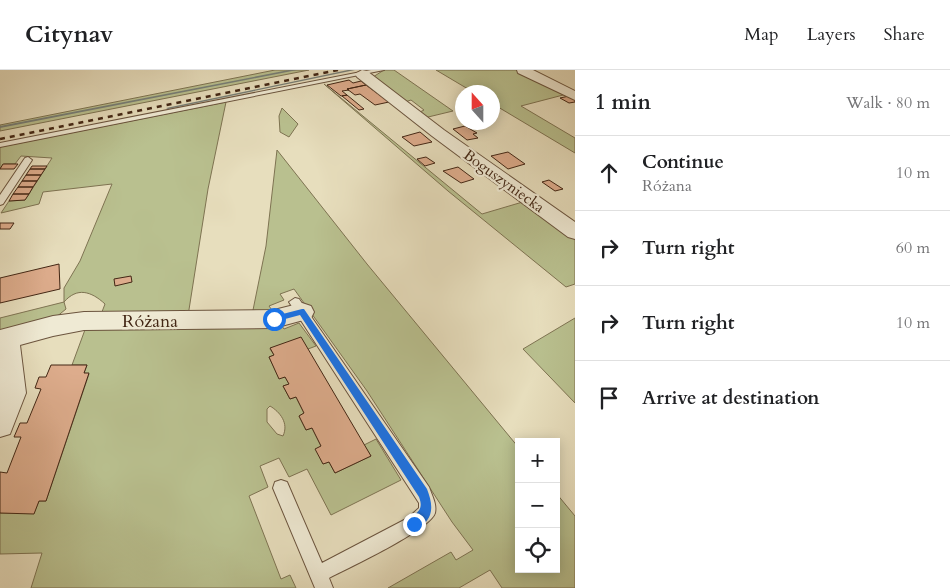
<!DOCTYPE html>
<html lang="en">
<head>
<meta charset="utf-8">
<style>
	:root { --surface:#fff; --page:#f6f6f6; --text:#202124; --muted:#757577; --line:#e0e0e0 }
	body { margin:0; font-family:Cardo,serif; background:var(--page); color:var(--text) }
	.controls { position:absolute; right:15px; bottom:15px; display:grid; overflow:hidden; border-radius:0px; box-shadow:0 2px 12px #0003 }
	.controls button { width:45px; height:45px; display:grid; place-items:center; padding:0; border:0; border-bottom:1px solid var(--line); background:var(--surface); color:var(--text); font:25px sans-serif }
	.compass { position:absolute; left:455px; top:15px; width:45px; height:45px; border-radius:50%; background:var(--surface); box-shadow:0 2px 12px #0003; rotate:339deg }
	.stop { position:absolute; width:15px; height:15px; margin:-11px; border:4px solid #1a73e8; border-radius:50%; background:#fff }
	.stop.end { background:#1a73e8; border-color:#fff; box-shadow:0 1px 5px #0008 }
	.list { margin:0; padding:0; list-style:none }
	h2 { display:flex; justify-content:space-between; align-items:center; height:65px; margin:0; padding:0 20px; font-size:21px }
	h2 small { font-size:16px; font-weight:400; color:var(--muted) }
	.list li { display:grid; grid-template-columns:32px 1fr auto; gap:15px; align-items:center; box-sizing:border-box; height:75px; padding:0 20px; border-top:1px solid var(--line) }
	.list b { display:block; font-size:19px; white-space:nowrap }
	.list p { margin:0; font-size:16px; white-space:nowrap; color:var(--muted) }
	.list em { font-size:16px; font-style:normal; color:var(--muted) }
	.icon { flex:none; width:28px; height:28px; fill:none; stroke:currentColor; stroke-width:2; stroke-linecap:round; stroke-linejoin:round }
	.map { position:relative; flex:none; width:575px; height:518px; overflow:hidden }
	header { display:flex; align-items:center; gap:30px; box-sizing:border-box; height:70px; padding:0 25px; background:var(--surface); border-bottom:1px solid var(--line) }
	header strong { font-size:24px }
	nav { display:flex; gap:28px; margin-inline-start:auto; font-size:18px }
	main { display:flex }
	aside { flex:1; background:var(--surface) }
	.map>svg:first-child { display:block }
</style>
</head>
<body>
<header>
<strong>Citynav</strong>
<nav><a>Map</a><a>Layers</a><a>Share</a></nav>
</header>
<main>
<div class="map">
<svg width="575" height="518" viewBox="0 0 575 518">
	<rect width="100%" height="100%" fill="#e7debd"/>
	<filter id="stains"><feTurbulence type="fractalNoise" baseFrequency=".004" numOctaves="4"/><feColorMatrix values="0 0 0 0 .2 0 0 0 0 .09 0 0 0 0 .02 0 0 0 .5 -.17"/></filter>
	<radialGradient id="worn" r=".72"><stop offset=".6" stop-color="#630" stop-opacity="0"/><stop offset="1" stop-color="#630" stop-opacity=".3"/></radialGradient>
	<path fill="#b9c08f" stroke="#7e7352" fill-rule="evenodd" d="M275,0H309L0,61V55Z
		M384,0H394L453,41L424,48L418,43L424,40L411,30L405,32L373,7Z
		M436,0H519L567,24L521,36L575,68V83L493,34L492,22H473Z
		M324,14L482,144L526,131L575,167V214L566,217L448,121Z
		M226,32L208,119L188,246L100,247L105,234C91,221 77,217 64,232L66,239L55,248L0,261V248L64,232V218L80,191L112,114L43,122L39,134L1,143L9,131L25,130L52,88L21,86L15,94H4L0,98V77Z
		M282,38L298,54L289,67L280,62L279,46Z
		M277,80L367,194L519,378V499H556V423L575,446V518H502L490,500L459,518H388L451,482L456,490L473,480L452,452L367,321L294,219L280,224L284,230L269,236L274,243L252,245L266,176Z
		M575,248V333L523,279Z
		M280,253L284,259L299,253L316,276L308,279H270L274,285L269,287L279,308L285,307L289,314L283,316L290,329L296,327L304,343L299,346L306,360L312,358L321,376L316,379L323,394L329,392L335,403L371,386L364,375L376,369L401,410L331,445L307,399L289,407L279,388L260,396L268,417L249,426L281,509L290,505L296,518H31L42,483L0,484V443H34L39,431H46L89,304L84,303L87,295H72L86,257ZM270,336C280,342 289,353 283,366L277,364L267,352V339Z"/>
	<g fill="none" stroke-linecap="round" stroke-linejoin="round">
		<path fill="#777f78" fill-rule="evenodd" d="M289,0H297L0,58V56Z
			M348,0H355L168,39L166,38Z"/>
	</g>
	<path fill="#ddac8c" stroke="#422614" d="M349,10L353,13L361,11L366,15L347,19L349,20L342,21L347,25L341,26L327,15Z
		M366,15L389,32L375,35L360,24L355,25L347,19Z
		M347,25L364,39L359,40L342,26Z
		M569,26L575,29V32L569,33L560,28Z
		M465,56L477,63L473,64L478,68L467,70L453,59Z
		M420,62L432,72L414,76L402,67Z
		M508,82L525,94L508,99L491,86Z
		M426,87L435,93L425,96L417,89Z
		M3,94H18L14,99H0Z
		M32,96H47L45,99H30Z
		M458,97L474,109L461,113L443,101Z
		M30,99H45L41,105H26Z
		M26,105H41L37,111H22Z
		M549,110L563,119L555,121L542,112Z
		M22,111H37L33,117H18Z
		M18,117H33L29,124H13Z
		M13,124H29L25,130L9,131Z
		M0,153H14L10,159H0Z
		M59,194L60,219L0,233V208Z
		M131,206L132,212L115,216L114,209Z
		M301,267L371,386L335,403L329,392L323,394L315,379L321,376L312,358L306,360L299,346L304,343L296,327L290,329L283,316L289,314L285,307L279,309L269,287L274,285L270,278Z
		M51,295H87L84,303H89L46,431H39L34,444L0,443V402L7,403L21,367H14L20,353H27L41,319L35,318L39,307H46Z"/>
	<g fill="none" stroke-linecap="round" stroke-linejoin="round">
		<defs>
			<path id="lane" d="M371,0H384L0,77V73Z
				M28,87L32,90L3,134L0,135V125L25,88Z
				M295,228L299,229L429,417C432,426 437,434 435,443C430,460 348,498 329,508L333,518H315L273,418L275,412L281,410L287,412L322,493L408,448L419,438V433L291,235L289,232Z"/>
			<path id="street" d="M362,0L367,1L444,60L575,152V169L568,167L432,66L357,7L355,4Z
				M517,0H533L575,21V30L518,3Z
				M302,233L311,236L314,242L311,248L274,258L84,260L53,266L20,275L26,323L10,364L0,367V260L53,246L84,242L274,240Z"/>
		</defs>
		<use href="#lane" stroke="#6b543e" stroke-width="2"/>
		<use href="#street" stroke="#6b543e" stroke-width="2"/>
		<use href="#lane" fill="#efead4" fill-rule="evenodd"/>
		<use href="#street" fill="#efead4" fill-rule="evenodd"/>
		<path stroke="#422614" stroke-width="2.5" stroke-dasharray="5 5" stroke-linecap="butt" d="M0,69L338,0"/>
	</g>
	<path fill="#1a73e8" d="M302,239H304L427,419C434,437 434,451 414,460L410,458L408,454C414,442 425,442 419,427L300,245L274,252L270,249L271,247Z"/>
	<g text-anchor="middle" stroke-width="4.5" stroke-linejoin="round" paint-order="stroke">
		<g font-size="15" fill="#422614" stroke="#efead4">
			<text transform="translate(504 111) rotate(36)" y="5">Boguszyniecka</text>
		</g>
		<g font-size="18" fill="#422614" stroke="#efead4">
			<text x="150" y="257">Różana</text>
		</g>
	</g>
	<rect width="100%" height="100%" filter="url(#stains)"/>
	<rect width="100%" height="100%" fill="url(#worn)"/>
</svg>
<div class="controls">
<button>+</button>
<button>−</button>
<button><svg class="icon" aria-label="locate" viewBox="0 0 24 24"><circle cx="12" cy="12" r="6"/><path d="M12 2v4M12 18v4M2 12h4M18 12h4"/></svg></button>
</div>
<svg class="compass" viewBox="-18 -18 36 36"><path d="M0-13l5 13h-10z" fill="#e53935"/><path d="M0 13l5-13h-10z" fill="#757577"/></svg>
<div class="stop" style="left:274px;top:249px"></div>
<div class="stop end" style="left:414px;top:454px"></div>
</div>
<aside>
<h2>1 min<small>Walk · 80 m</small></h2>
<ul class="list">
<li><svg class="icon" aria-label="ahead" viewBox="0 0 24 24"><path d="M12 20V5M6 11l6-6 6 6"/></svg><div><b>Continue</b><p>Różana</p></div><em>10 m</em></li>
<li><svg class="icon" aria-label="right" viewBox="0 0 24 24"><path d="M7 20v-9h11M14 6l5 5-5 5"/></svg><div><b>Turn right</b></div><em>60 m</em></li>
<li><svg class="icon" aria-label="right" viewBox="0 0 24 24"><path d="M7 20v-9h11M14 6l5 5-5 5"/></svg><div><b>Turn right</b></div><em>10 m</em></li>
<li><svg class="icon" aria-label="arrive" viewBox="0 0 24 24"><path d="M6 21V4h12l-3 4 3 4H6"/></svg><div><b>Arrive at destination</b></div></li>
</ul>
</aside>
</main>
</body>
</html>
